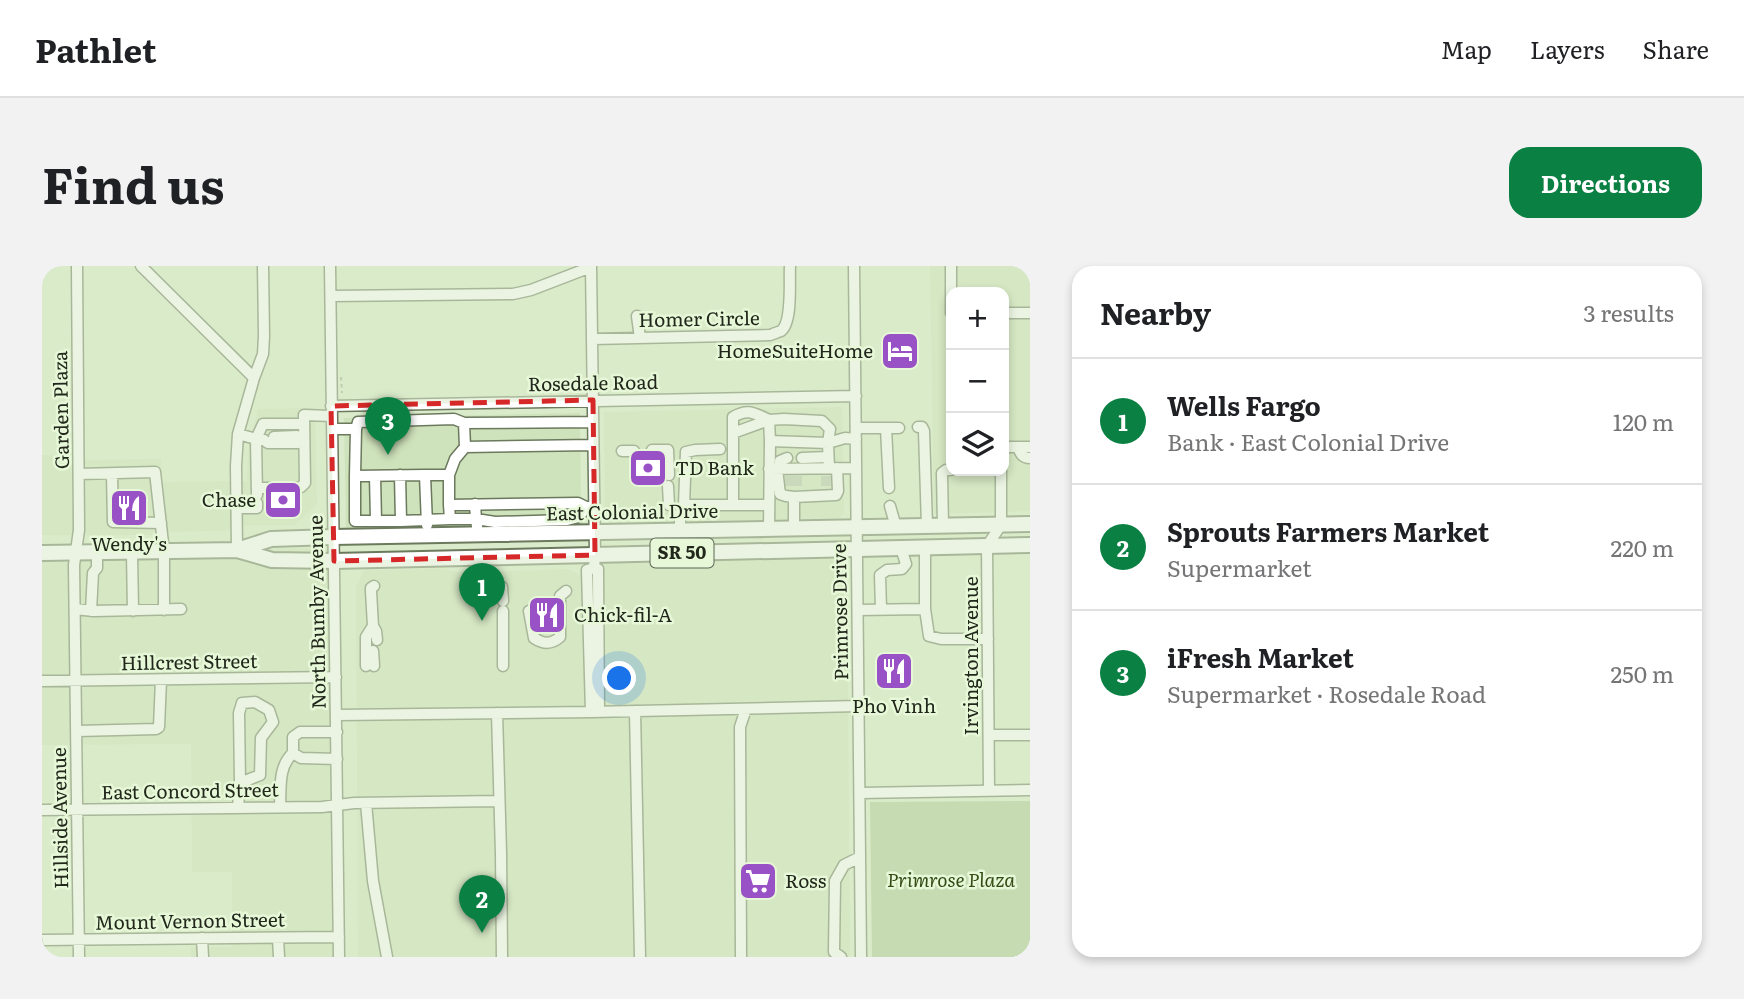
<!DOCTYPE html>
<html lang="en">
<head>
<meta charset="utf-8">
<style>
	:root { --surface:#fff; --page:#f2f2f2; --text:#202124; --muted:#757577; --line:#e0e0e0; --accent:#0b8043 }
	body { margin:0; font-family:Literata,serif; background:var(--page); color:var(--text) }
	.controls { position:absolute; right:21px; top:21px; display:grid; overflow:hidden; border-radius:14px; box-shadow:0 4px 10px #0003 }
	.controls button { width:63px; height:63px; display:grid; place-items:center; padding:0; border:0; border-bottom:2px solid var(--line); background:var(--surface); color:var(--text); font:35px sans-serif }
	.you { position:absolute; left:578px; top:413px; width:24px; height:24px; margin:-18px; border:5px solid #fff; border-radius:50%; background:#1a73e8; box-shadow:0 0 0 10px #1a73e833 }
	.badge { display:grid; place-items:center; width:46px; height:46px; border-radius:50%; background:var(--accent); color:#fff; font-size:23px; font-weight:700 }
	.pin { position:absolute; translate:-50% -58px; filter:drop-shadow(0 2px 4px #0008) }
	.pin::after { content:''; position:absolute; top:37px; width:24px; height:21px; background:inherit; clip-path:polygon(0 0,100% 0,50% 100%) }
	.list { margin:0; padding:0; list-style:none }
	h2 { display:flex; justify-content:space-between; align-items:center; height:91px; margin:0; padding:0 28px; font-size:30px }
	h2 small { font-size:23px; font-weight:400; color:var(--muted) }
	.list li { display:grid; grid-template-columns:46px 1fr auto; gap:21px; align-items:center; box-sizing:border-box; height:126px; padding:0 28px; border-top:2px solid var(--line) }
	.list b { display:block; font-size:26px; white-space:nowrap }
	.list p { margin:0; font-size:23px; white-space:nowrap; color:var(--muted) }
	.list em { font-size:23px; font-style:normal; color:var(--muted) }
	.icon { flex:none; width:38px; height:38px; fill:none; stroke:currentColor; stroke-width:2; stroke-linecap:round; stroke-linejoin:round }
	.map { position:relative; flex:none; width:988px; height:691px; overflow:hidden; border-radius:21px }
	header { display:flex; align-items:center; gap:42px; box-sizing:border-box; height:98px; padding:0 35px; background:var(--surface); border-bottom:2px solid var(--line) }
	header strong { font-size:33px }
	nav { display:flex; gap:38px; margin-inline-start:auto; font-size:24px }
	.intro { display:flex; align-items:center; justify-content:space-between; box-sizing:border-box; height:168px; padding:0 42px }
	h1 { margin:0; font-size:49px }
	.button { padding:18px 32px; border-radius:21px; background:var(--accent); color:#fff; font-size:24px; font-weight:700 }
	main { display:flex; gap:42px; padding:0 42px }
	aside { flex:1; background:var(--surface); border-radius:21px; box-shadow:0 4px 10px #0003 }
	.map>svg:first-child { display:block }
</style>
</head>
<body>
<header>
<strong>Pathlet</strong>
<nav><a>Map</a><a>Layers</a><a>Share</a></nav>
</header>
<div class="intro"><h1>Find us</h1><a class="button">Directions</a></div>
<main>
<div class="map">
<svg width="988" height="691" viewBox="0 0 988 691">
	<rect width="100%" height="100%" fill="#daebcb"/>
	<path fill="#cee2bb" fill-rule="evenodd" d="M888,0H988V245L892,248ZM909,26H962V205H909Z
		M800,141L802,247L798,252L563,257L562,146Z
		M273,142L275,238L253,259H207L182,265L110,266V269H0V189H19V194L119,193L120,216L205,215L207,180L216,143Z
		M538,147L539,257L304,262L302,152Z
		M292,282L297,691H149V681H190V606H150L149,478L0,479V284Z
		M805,293L808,691H316L314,321L322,304L398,303L422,307L526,303L542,311V296Z"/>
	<path fill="#aec895" d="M988,535V691H830L828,536Z"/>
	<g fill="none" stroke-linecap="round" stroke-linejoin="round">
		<path stroke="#b5c4a8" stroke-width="10" stroke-dasharray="10 5" stroke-linecap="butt" d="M748,210V223
			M755,210V223
			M784,210V223
			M228,222H254"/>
		<defs>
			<path id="minor" d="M35,0L37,264L32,299L37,691
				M99,0L212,112
				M288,0L297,691
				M549,0L553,289L552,302L556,303V308L557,446
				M812,0L819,691
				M909,0V47
				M289,30L471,28L489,24L549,1
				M962,47H988
				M595,50L598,72
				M550,73L728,69C729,69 738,65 739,65C751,56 747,14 748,0
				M289,140L814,130
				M727,154L728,175L727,263
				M876,161H880L882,165L885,260
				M814,162H857
				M844,162L847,222
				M290,163H314L313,210L383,209L385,259
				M314,163L316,156L412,153L422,157L551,156
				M691,167L727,154L742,153L780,155L788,163L786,177L787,202
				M196,168L214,173L215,229
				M232,171L255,170L262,173
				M260,173L256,177H226L222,174L214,173L221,158H262
				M728,175L786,177L803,172L814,173
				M423,181L551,179
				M962,181H988
				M976,181C978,187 980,192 988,192
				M610,184H626L627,209
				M580,185H592
				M760,192L786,191
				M727,203L814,202
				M735,203L738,228L744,230L752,231
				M738,203V195L745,192
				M37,208L113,206L122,286V344
				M70,208L71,256L119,257
				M383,209H407V239
				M407,209L413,193L423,181L422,157
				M313,210V255H334L333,210
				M626,220L627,239
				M215,222H228
				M254,222L259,221L263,217L262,149L289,150
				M691,238V151C706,142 712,147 727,154
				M642,239L644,186L653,184L678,183
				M848,240L854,261
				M195,242H215V237
				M408,253H434L433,238
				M334,255H359L358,209
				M359,255L408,253L407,239L536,237L544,241L552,240
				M901,260L900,207L904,204H909
				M752,263V231L794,229L796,225L795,202
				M638,265V247L642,239H727
				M436,268L434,253L453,256L525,254L537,251L544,241
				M883,281V343L887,370L899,373H946
				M195,284L194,200L196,168L212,112L221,88L222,70L221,0
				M90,287L91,345
				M460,321L461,335
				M33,343L52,345L139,343
				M839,343L838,309L845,304L860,303L864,298L859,282
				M816,344L883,343
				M49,345L51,307L55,302V287
				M461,345V400
				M487,345L492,372C501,378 509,379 518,371V330L524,325
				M331,360L334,365L335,374
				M331,385L332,400
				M324,400V371L331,360L329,325V322L332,320
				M0,415L294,411
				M593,445L598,691
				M549,446L545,304L552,302
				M455,447L459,587L460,691
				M295,449L549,446L817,440
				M35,465L114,463L117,461L119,414
				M295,466H258L251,471V487L259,492L295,493
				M947,469H988
				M947,524L945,280L959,259V205
				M818,527L988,524
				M324,537L331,615L345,691
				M238,540C239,521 236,501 251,487
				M196,541L198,517L197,447L200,437L213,436L227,444L231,456L219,472L218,509L198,517
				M0,544L280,541L312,537L457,535
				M160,672L161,691
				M236,672L237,691
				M0,674L297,671
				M699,691L698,461L704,443
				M799,691L792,686L793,615L802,599L818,591"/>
			<path id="highway" d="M195,284L230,294L292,295L988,279
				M0,287L195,284L229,273L291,271L988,258"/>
		</defs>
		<use href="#minor" stroke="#6b795d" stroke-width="13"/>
		<use href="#highway" stroke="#6b795d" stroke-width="18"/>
		<path stroke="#9caa90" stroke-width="2" stroke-dasharray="3.5 3.5" stroke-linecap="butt" d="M299,111L300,127"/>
		<use href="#minor" stroke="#fff" stroke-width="10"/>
		<use href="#highway" stroke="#fff" stroke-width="14"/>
	</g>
	<path d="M0 0H988V691H0ZM551,134L553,289L292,295L289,140Z" fill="#daebcb" fill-opacity=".55" fill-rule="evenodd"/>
	<path fill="none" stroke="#d62828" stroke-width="5" stroke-dasharray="14 9" stroke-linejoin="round" d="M551,134L553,289L292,295L289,140Z"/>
	<defs>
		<symbol id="hotel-square" viewBox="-11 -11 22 22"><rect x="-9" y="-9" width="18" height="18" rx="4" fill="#9852c6" stroke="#e7f8d8"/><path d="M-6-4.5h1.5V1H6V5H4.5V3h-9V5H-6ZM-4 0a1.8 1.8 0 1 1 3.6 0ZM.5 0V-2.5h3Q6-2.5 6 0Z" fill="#fff"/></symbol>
		<symbol id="bank-square" viewBox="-11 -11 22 22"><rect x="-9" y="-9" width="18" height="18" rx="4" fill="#9852c6" stroke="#e7f8d8"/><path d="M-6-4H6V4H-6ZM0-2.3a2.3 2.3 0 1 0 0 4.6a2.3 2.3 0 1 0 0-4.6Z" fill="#fff"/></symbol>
		<symbol id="restaurant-square" viewBox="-11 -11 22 22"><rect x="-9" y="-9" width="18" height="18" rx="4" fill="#9852c6" stroke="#e7f8d8"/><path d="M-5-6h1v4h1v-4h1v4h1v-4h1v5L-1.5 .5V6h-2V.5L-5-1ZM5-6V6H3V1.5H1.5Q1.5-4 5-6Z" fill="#fff"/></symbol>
		<symbol id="supermarket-square" viewBox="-11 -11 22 22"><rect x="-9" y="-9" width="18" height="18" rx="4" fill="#9852c6" stroke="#e7f8d8"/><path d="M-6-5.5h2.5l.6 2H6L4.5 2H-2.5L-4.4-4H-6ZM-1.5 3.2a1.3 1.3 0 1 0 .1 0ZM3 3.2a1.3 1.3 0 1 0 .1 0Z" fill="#fff"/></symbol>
	</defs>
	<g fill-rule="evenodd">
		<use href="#hotel-square" x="836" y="63" width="44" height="44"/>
		<use href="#bank-square" x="584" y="180" width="44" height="44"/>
		<use href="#bank-square" x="219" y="212" width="44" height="44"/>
		<use href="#restaurant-square" x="65" y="220" width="44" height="44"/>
		<use href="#restaurant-square" x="483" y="327" width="44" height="44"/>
		<use href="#restaurant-square" x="830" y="383" width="44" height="44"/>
		<use href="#supermarket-square" x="694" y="593" width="44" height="44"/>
	</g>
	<g text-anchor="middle" stroke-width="5" stroke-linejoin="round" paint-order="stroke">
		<rect fill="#e7f8d8" stroke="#5c6654" stroke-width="2" x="608.5" y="272.5" width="63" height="29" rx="5"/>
		<g font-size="18" font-weight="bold" fill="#21271b">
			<text x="640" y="293">SR 50</text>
		</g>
		<g font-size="19" fill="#21271b" stroke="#e7f8d8">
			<text transform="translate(657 53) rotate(-1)" y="7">Homer Circle</text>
			<text transform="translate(551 117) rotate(-1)" y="7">Rosedale Road</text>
			<text transform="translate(19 144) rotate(-91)" y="7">Garden Plaza</text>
			<text transform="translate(590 246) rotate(-1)" y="7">East Colonial Drive</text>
			<text transform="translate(275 346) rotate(-91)" y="7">North Bumby Avenue</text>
			<text transform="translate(798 346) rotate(-91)" y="7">Primrose Drive</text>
			<text transform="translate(929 390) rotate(-90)" y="7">Irvington Avenue</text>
			<text transform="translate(147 396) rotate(-1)" y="7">Hillcrest Street</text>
			<text transform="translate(148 525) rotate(-1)" y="7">East Concord Street</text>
			<text transform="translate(18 552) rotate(-91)" y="7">Hillside Avenue</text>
			<text transform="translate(148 655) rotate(-1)" y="7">Mount Vernon Street</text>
		</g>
		<g font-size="19" fill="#21271b" stroke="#e7f8d8" text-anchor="start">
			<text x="831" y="92" text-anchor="end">HomeSuiteHome</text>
			<text x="633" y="209">TD Bank</text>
			<text x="214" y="241" text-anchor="end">Chase</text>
			<text x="87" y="285" text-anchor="middle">Wendy's</text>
			<text x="532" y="356">Chick-fil-A</text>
			<text x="852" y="447" text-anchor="middle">Pho Vinh</text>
			<text x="743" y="622">Ross</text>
		</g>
		<g font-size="19" font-style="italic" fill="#344b15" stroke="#e7f8d8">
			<text x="909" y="621">Primrose Plaza</text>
		</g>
	</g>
</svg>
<div class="controls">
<button>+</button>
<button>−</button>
<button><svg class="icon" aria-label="layers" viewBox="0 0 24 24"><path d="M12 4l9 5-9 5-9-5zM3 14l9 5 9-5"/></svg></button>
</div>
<div class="you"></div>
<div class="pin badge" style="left:440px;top:355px">1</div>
<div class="pin badge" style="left:440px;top:667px">2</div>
<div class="pin badge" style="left:346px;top:189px">3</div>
</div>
<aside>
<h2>Nearby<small>3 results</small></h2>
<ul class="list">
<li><span class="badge">1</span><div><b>Wells Fargo</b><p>Bank · East Colonial Drive</p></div><em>120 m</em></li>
<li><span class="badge">2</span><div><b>Sprouts Farmers Market</b><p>Supermarket</p></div><em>220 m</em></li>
<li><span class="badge">3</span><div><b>iFresh Market</b><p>Supermarket · Rosedale Road</p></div><em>250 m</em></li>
</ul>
</aside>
</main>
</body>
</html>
